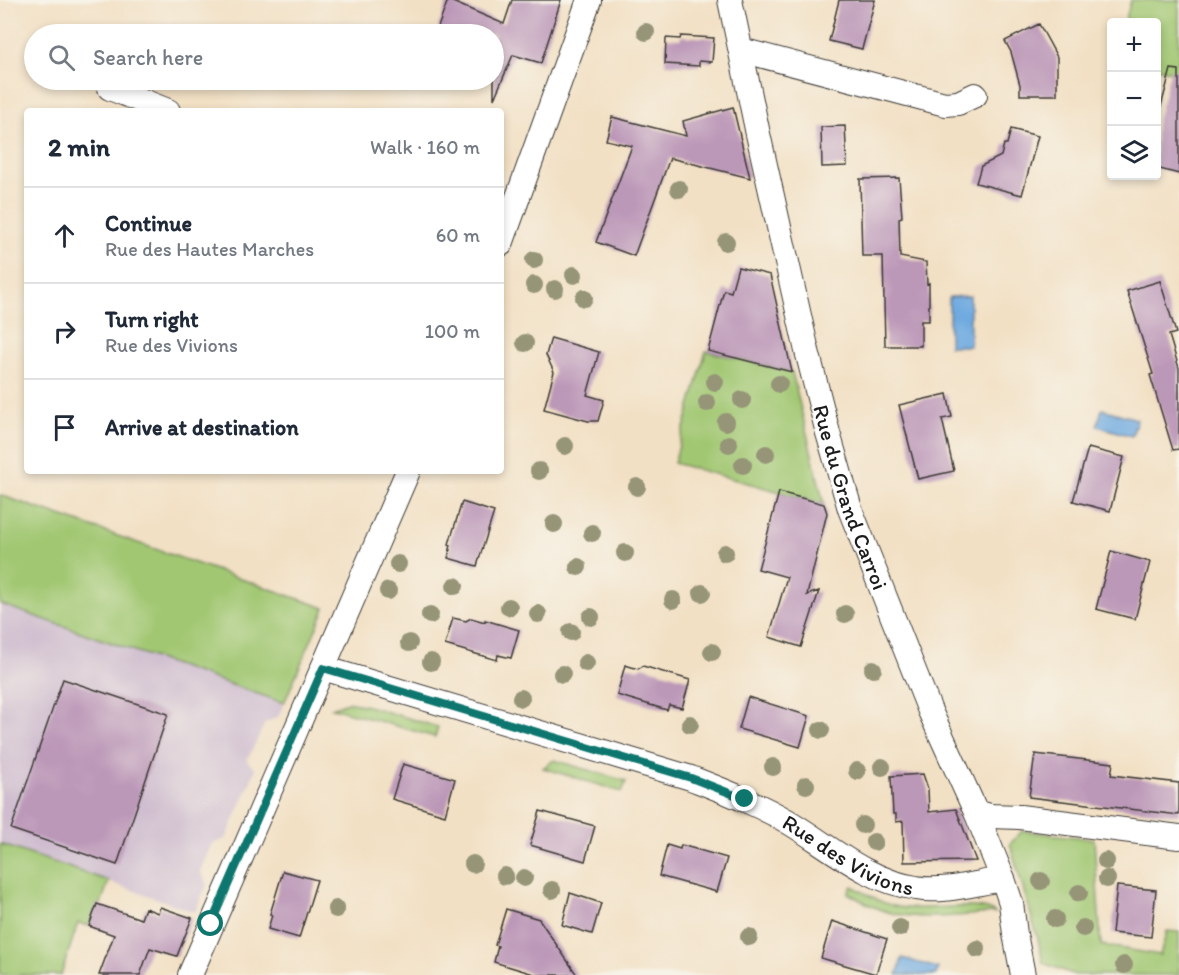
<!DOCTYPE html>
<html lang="en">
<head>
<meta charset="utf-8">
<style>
	:root { --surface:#fff; --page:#f2f2f3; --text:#1f2937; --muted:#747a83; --line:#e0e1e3 }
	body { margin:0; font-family:Itim,sans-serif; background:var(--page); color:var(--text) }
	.controls { position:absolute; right:18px; top:18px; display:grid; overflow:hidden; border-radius:6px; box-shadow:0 3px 9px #0003 }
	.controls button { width:54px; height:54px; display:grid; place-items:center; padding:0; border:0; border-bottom:2px solid var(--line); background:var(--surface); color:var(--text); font:30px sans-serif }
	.stop { position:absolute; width:18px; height:18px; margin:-14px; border:4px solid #0f766e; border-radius:50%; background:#fff }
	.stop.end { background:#0f766e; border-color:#fff; box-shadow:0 2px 6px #0008 }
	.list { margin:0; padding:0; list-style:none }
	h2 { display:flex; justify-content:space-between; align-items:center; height:78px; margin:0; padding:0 24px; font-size:26px }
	h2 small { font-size:20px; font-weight:400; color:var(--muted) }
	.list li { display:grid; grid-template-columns:39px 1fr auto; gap:18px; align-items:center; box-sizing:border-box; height:96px; padding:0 24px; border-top:2px solid var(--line) }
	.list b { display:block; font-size:22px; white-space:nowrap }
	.list p { margin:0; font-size:20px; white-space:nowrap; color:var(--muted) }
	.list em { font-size:20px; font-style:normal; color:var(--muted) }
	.icon { flex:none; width:33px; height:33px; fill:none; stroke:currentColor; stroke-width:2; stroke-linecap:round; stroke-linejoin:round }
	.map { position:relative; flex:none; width:1179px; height:975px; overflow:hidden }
	.search { position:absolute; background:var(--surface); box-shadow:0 3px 9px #0003; left:24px; top:24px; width:480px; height:66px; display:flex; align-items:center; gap:15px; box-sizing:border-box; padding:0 21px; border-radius:33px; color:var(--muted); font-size:22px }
	.panel { position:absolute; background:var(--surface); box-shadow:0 3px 9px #0003; left:24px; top:108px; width:480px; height:366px; border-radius:6px }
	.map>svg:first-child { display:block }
</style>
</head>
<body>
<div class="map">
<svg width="1179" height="975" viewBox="0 0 1179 975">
	<rect width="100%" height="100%" fill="#f7f3e8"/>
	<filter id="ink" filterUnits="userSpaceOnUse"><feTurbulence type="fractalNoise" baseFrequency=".0167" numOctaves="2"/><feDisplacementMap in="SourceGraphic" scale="12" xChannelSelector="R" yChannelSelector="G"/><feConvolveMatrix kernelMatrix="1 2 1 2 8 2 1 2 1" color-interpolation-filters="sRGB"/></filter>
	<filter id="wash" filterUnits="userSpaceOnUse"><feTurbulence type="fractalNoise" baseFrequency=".008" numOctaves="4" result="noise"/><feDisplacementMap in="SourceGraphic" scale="24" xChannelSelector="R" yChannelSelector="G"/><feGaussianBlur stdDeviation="1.35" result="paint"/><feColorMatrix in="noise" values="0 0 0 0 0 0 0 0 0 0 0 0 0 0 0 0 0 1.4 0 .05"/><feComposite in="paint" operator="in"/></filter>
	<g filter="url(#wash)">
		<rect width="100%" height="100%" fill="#f2e0c4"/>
		<path fill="#cfbdcf" d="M0,604L284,703L278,717L265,723L247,761L256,769L226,839L212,844L200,871L207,884L195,912L0,844Z"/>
		<path fill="#a1c772" stroke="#5e7247" stroke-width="1.5" d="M1131,0H1179V74L1157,68L1156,22H1125Z
			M706,351L792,372L824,504L674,463Z
			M0,495L325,608L284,703L0,604Z
			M347,702L368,706L438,727L435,737L332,708Z
			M554,760L626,781L622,792L543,768Z
			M1022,831L1094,839L1101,945L1160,955L1167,931L1179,932V975H1075L1043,963L1038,939L1010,844Z
			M0,844L109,881L100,906L97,905L89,926L78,923L61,975H0Z
			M852,886C867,894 882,904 899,907C922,912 981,900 995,913C961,915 924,921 891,913C875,909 861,901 848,893Z"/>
		<path fill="#70aae0" stroke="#46637e" stroke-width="1.5" d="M970,296V346H949V297Z
			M1102,409L1137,419L1132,436L1097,426Z
			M902,958L938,968L936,975H897Z"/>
		<g id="blocks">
			<path fill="#bb97b8" d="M448,0L504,24L512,0H561L541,63L513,55L494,99V34H457L438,27Z
				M839,0H875L862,49L829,41Z
				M1039,24L1057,57V95H1020V85L1011,52L1005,41Z
				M681,36L714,38L712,62L699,61V66L665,64L666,38L680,39Z
				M1171,69L1179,70V174L1156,168V125Z
				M733,107L750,178L670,158L634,256L596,242L632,146L606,140L612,117L686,136L683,121Z
				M845,126L847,166L822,167L821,127Z
				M1011,129L1038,136L1022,195L976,183L981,166L1001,156L1004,144H1007Z
				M899,178L902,217L899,218L900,257L926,262L927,284L929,283V321H921V346H885L883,256H862L860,179Z
				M738,267L770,275L792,372L708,351L724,290L731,292Z
				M1160,281L1176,333L1169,335L1179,368V449L1173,450L1150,375L1153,374L1127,291Z
				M551,338L599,352L587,395L604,400L598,421H588L544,409L554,372L546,355Z
				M947,394L952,417L942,419L954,471L918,479L899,405Z
				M1088,448L1124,457L1110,511L1073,501Z
				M779,492L824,504L827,513L807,595L819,591L801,647L769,637L787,577L758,569Z
				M462,502L494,512L477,566L448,558L451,545L449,544Z
				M1111,551L1150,562L1135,619L1096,609Z
				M453,618L466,621L471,618L485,622V620L519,630L511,658L498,655L497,660L445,645Z
				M625,665L638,669L643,666L690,680L682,708L669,705L667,710L617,695Z
				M63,679L168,714L117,865L11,829Z
				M748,697L809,716L800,747L739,729Z
				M1035,754L1113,763L1111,775L1179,783V815L1029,797Z
				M403,764L455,779L445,815L392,799Z
				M923,774L928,789L929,812L956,809L976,861L904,862L903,821L896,822V814H893L891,776Z
				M540,811L595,826L585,861L530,845Z
				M667,845L680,849L681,845L727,858L717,892L659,876Z
				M283,871L317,880L299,938L268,929L272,915L270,914Z
				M1117,886L1156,890L1151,937L1112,933Z
				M570,893L601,903L592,934L562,925Z
				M97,904L141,919L145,908L158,913L160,907L192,918L177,956L150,948L140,975H99L114,935L89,926Z
				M506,909L539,919L577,975H537L494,962L498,946L495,945Z
				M832,921L887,939L876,974L821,958Z"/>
		</g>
	</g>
	<g filter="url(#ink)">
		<use href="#blocks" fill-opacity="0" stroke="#3c3935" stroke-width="1.5"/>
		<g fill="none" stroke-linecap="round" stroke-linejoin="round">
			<defs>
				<g id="minor">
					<path id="s1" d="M730,0L758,134L807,351L828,433L850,509L930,711L976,812L1003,879L1011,903L1015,934L1023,975"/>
					<path d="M741,50L945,104L958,103L975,95"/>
					<path d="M110,88L168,111"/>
					<path d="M501,244L589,0"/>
					<path id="s2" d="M323,668L691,778C724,791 756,803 787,821C828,845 867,881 916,888C944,893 975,883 1003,879"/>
					<path d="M976,812L990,816L1020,817L1179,837"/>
					<path d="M190,975L408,471"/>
				</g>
			</defs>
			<use href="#minor" stroke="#3c3935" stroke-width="26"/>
			<use href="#minor" stroke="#fff" stroke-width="24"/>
		</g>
		<g fill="#969578">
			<circle cx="646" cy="32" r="9"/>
			<circle cx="679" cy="189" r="9"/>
			<circle cx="726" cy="242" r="9"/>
			<circle cx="534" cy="260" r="9"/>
			<circle cx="574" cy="275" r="9"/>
			<circle cx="534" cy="285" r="9"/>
			<circle cx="555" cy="289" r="9"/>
			<circle cx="584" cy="298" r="9"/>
			<circle cx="525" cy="343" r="9"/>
			<circle cx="715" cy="382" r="9"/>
			<circle cx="779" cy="384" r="9"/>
			<circle cx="742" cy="400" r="9"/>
			<circle cx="707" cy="403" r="9"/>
			<circle cx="726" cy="422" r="9"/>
			<circle cx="729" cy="444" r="9"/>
			<circle cx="565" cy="446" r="9"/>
			<circle cx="766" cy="454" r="9"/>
			<circle cx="743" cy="465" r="9"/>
			<circle cx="539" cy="471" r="9"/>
			<circle cx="637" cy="487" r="9"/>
			<circle cx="554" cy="524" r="9"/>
			<circle cx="592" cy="533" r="9"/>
			<circle cx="625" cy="553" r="9"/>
			<circle cx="725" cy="553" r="9"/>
			<circle cx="398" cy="564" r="9"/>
			<circle cx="578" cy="567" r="9"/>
			<circle cx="455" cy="586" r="9"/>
			<circle cx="388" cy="591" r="9"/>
			<circle cx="702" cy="593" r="9"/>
			<circle cx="673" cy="600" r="9"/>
			<circle cx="509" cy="607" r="9"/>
			<circle cx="538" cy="614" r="9"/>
			<circle cx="845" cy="614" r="9"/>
			<circle cx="430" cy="615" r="9"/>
			<circle cx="591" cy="617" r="9"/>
			<circle cx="571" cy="632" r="9"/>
			<circle cx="409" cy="643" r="9"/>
			<circle cx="712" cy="652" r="9"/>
			<circle cx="431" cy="662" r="9"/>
			<circle cx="586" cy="663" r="9"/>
			<circle cx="873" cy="669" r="9"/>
			<circle cx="562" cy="674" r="9"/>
			<circle cx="521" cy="698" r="9"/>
			<circle cx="690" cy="724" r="9"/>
			<circle cx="821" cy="730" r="9"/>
			<circle cx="773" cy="767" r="9"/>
			<circle cx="882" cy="767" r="9"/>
			<circle cx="857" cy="771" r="9"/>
			<circle cx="806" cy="785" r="9"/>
			<circle cx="863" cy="825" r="9"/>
			<circle cx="874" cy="842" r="9"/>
			<circle cx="1106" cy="861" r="9"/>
			<circle cx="473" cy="864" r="9"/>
			<circle cx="505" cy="876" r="9"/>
			<circle cx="524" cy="878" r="9"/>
			<circle cx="1107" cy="879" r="9"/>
			<circle cx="1041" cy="881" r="9"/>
			<circle cx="552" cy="890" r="9"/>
			<circle cx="1079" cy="893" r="9"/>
			<circle cx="336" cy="909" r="9"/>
			<circle cx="1055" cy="919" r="9"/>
			<circle cx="900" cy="928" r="9"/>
			<circle cx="1083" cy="928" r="9"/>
			<circle cx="749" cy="937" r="9"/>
			<circle cx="977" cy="949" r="9"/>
			<circle cx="1124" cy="965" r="9"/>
		</g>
	</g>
	<g fill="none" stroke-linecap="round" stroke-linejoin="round" filter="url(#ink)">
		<path stroke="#0f766e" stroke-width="8" d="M211,924L323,668L691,778L745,799"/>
	</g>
	<g text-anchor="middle" stroke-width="5" stroke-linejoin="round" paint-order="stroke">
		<g font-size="22" fill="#1c1c1c" stroke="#f7f3e8">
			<text dy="8" stroke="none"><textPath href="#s1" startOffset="512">Rue du Grand Carroi</textPath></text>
			<text dy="8" stroke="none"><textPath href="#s2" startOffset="560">Rue des Vivions</textPath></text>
		</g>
	</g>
</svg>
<div class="controls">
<button>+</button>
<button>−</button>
<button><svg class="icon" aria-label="layers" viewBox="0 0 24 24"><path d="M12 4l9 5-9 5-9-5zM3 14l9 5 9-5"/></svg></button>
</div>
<div class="stop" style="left:211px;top:924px"></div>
<div class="stop end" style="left:745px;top:799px"></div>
<div class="search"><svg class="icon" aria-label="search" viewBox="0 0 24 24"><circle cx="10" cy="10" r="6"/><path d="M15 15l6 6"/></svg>Search here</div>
<section class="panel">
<h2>2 min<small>Walk · 160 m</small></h2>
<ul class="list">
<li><svg class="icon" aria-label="ahead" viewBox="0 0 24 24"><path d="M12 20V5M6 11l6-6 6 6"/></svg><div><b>Continue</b><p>Rue des Hautes Marches</p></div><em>60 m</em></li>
<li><svg class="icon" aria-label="right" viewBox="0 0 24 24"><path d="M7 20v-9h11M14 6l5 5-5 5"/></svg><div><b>Turn right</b><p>Rue des Vivions</p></div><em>100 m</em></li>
<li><svg class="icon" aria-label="arrive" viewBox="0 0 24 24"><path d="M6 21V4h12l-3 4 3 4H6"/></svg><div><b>Arrive at destination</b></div></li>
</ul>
</section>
</div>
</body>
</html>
